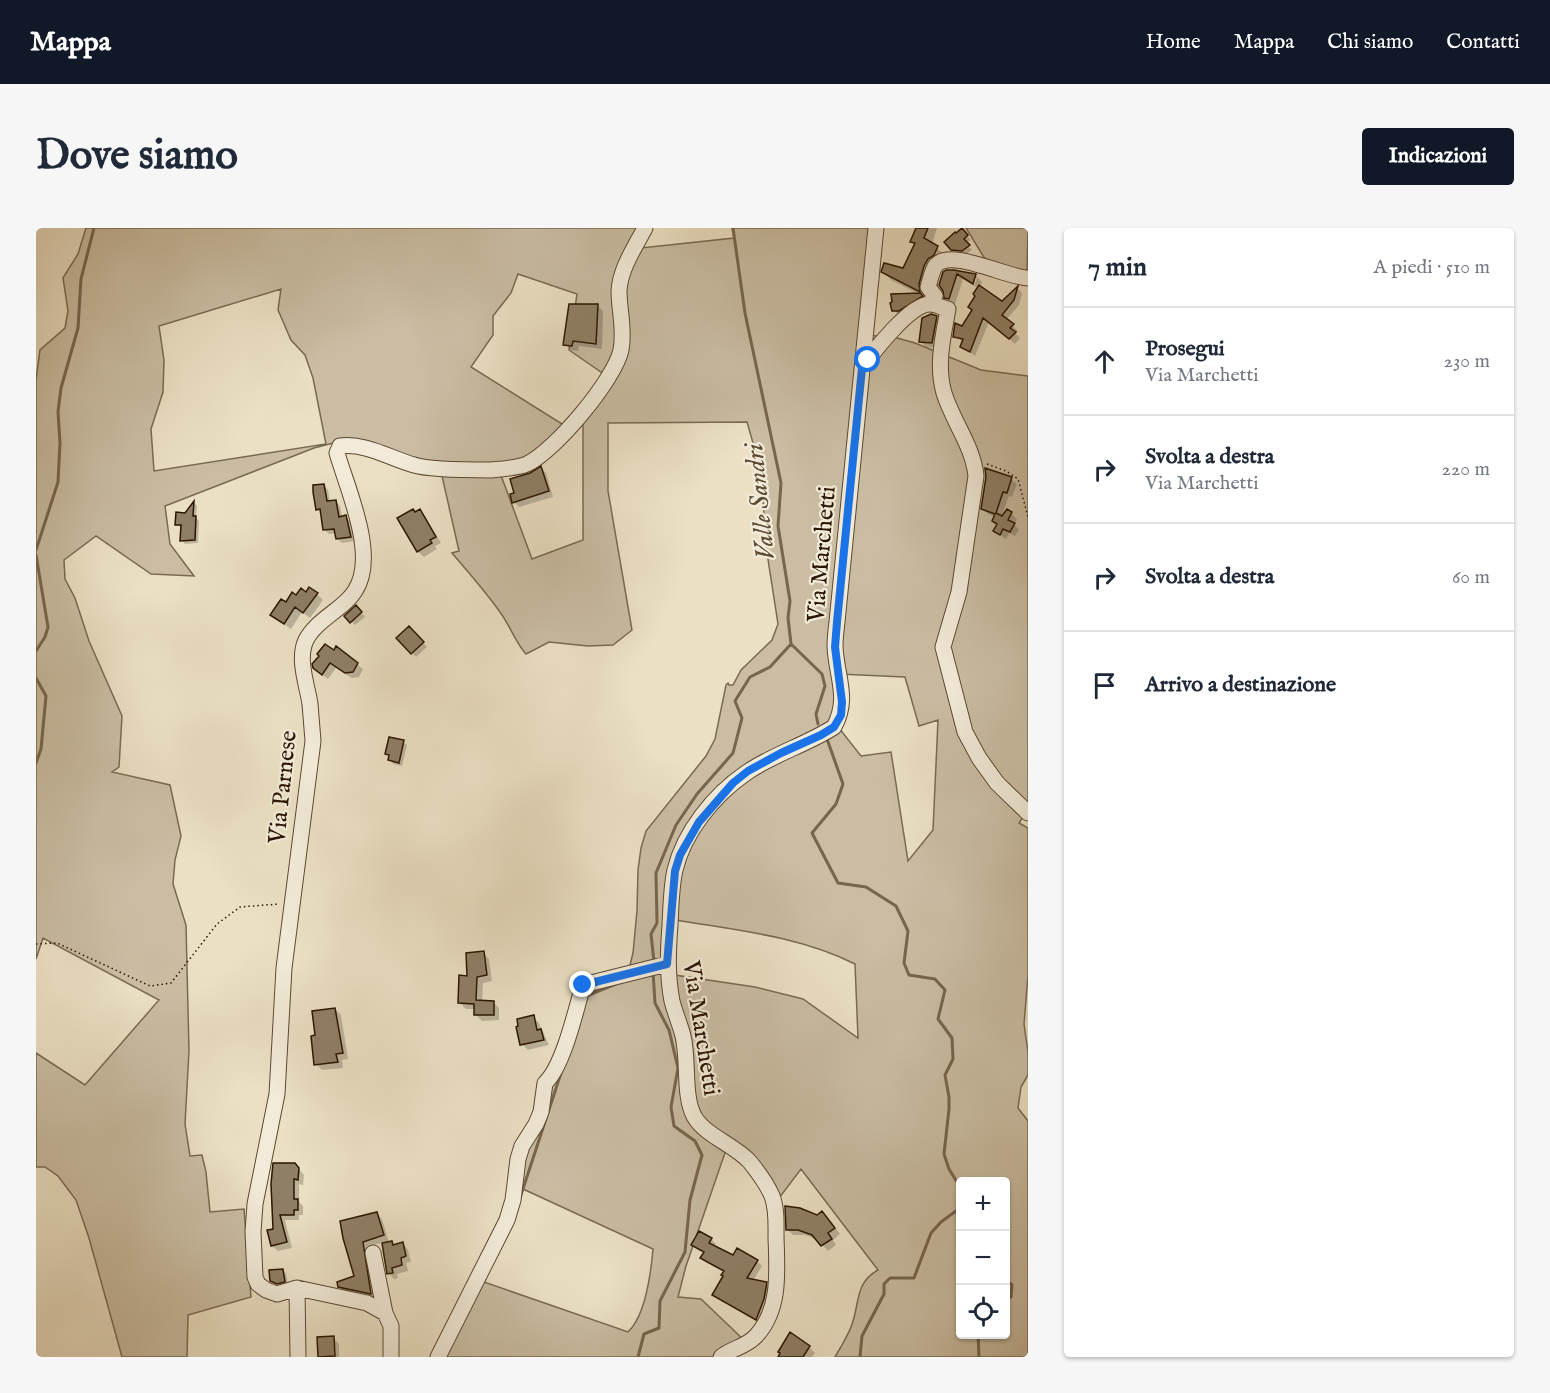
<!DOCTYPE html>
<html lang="it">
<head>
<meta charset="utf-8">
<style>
	:root { --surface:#fff; --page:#f6f6f7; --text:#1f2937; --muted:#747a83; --line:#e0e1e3; --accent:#111827 }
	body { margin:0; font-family:"IM FELL English",serif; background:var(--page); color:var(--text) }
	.controls { position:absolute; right:18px; bottom:18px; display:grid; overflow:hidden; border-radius:6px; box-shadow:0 2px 4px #0004 }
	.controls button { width:54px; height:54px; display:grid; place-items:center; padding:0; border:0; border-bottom:2px solid var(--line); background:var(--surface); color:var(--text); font:30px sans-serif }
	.stop { position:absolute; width:18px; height:18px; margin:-14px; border:4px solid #1a73e8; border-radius:50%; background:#fff }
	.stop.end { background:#1a73e8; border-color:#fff; box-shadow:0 2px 6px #0008 }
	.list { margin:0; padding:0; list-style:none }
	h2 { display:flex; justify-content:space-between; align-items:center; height:78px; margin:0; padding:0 24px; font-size:26px }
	h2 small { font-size:20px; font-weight:400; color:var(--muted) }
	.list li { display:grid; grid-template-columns:39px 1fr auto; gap:18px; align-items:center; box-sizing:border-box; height:108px; padding:0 24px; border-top:2px solid var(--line) }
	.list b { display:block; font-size:22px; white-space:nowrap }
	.list p { margin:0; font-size:20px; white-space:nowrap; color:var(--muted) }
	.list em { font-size:20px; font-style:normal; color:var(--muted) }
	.icon { flex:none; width:33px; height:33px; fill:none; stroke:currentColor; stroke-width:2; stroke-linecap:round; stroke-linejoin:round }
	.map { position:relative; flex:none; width:992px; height:1129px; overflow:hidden; border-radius:6px }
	header { display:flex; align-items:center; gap:36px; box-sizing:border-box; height:84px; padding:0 30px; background:var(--accent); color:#fff }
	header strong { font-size:28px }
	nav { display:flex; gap:33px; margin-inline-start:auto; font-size:21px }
	.intro { display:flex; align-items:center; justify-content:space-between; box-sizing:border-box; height:144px; padding:0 36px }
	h1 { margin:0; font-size:42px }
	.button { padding:15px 27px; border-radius:6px; background:var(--accent); color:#fff; font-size:21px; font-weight:700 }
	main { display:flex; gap:36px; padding:0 36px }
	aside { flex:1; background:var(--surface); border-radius:6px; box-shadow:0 2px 4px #0004 }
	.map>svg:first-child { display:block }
</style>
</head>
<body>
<header>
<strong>Mappa</strong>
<nav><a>Home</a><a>Mappa</a><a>Chi siamo</a><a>Contatti</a></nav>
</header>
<div class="intro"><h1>Dove siamo</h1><a class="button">Indicazioni</a></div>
<main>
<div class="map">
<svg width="992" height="1129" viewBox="0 0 992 1129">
	<rect width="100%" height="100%" fill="#ebe0c4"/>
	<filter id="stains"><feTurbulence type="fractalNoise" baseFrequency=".00333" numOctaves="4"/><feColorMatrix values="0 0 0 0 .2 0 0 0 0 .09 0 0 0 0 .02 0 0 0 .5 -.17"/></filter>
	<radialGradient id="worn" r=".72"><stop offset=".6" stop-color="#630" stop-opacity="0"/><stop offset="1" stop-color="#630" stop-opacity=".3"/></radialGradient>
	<path fill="#cabda3" stroke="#7a6952" stroke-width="1.5" fill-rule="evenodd" d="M50,0H604L605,20L698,10L696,0H839L831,106L844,109L847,106L879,115L945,142L992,148V582L983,595L992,600V747L988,796L992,824V847L985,859L982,880L992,893V1129H799C805,1119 811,1109 815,1099C824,1077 818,1055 842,1042L765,941L737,978L692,916L650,1038L642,1069L665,1071L710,1114L685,1129H407L445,1053L592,1104C610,1087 615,1044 617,1021L474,955L498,882L545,757L593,741L597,725L601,683L602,642L605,620L610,603L670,528L679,511L690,457L692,455L693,457H697L705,442L736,412L742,396L731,325L726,260L721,229L711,194L572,195V263L596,402L577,417L552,418L513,414L490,426C480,415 475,400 466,387C451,365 433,345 416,325L423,323L404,239L313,211L278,220L129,278L134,316L158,348L115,346L60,308L28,332L29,351L39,370L53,413L86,488L83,539L76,544L134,557L145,608L139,632L137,656L150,697L153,823L149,896L154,928L166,927L170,944L174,984L208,981L215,1069L152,1087L151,1129H86L53,1010L40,972L22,948L9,939H0V825L49,857L123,772L7,710L0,731V152L4,122L29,100L32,83L27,50L42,26ZM482,46L541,66L533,122L572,149L547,189V312L496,331L463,242L511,224L534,201L435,139L457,107V88L475,65ZM245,61L242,82L255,112L269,127L277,150L290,216L118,243L115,201L127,164L128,132L123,98ZM802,446L869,449L883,498L902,492L897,602L872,633L855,524L825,528L799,495ZM634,691C696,702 762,707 819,736L822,810L767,771L719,759L632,746ZM924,954H969V1106H924Z
		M930,0H992L991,44L955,36L949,31Z"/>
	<path fill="#0003" d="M882,0H901L896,16L909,27L891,70L885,67L893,77L866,91L858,82L884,67L855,52L847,44L868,42L879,17L876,14Z
		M926,2L935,12L930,15L936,22L930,26L920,25L910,14Z
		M918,43L940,48L946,54L944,59L966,75L982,61L986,65L983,77L970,92L982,103L979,105L984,110L979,116L953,94L939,128L925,118L927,114L919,108L938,83L943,60L938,58L941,50H938L936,56L927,51L919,76L916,75L910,69Z
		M561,77L567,83L566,121L543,118L542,123L535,122L529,116Z
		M900,89L906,95L902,120L890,119L884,113Z
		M505,240L510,245L517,269L483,279L478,274L480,266L495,247Z
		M975,251L981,256L976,269L973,268L965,290L971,283L975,285L981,291L978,296L983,302L979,308L973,305L970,311L959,303L962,298L957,293L959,289L952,286L947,281Z
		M287,257L292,262L294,274H300L304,278L306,289H310L315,294L319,313L306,315L302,311L301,305L293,306L289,302L286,286L282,281Z
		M158,275L161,278L160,290L163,293L162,315L149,316L146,312V300L140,296L150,287Z
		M384,282L389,288L405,315L399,318L401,321L388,329L382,324L363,291Z
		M270,366H281L287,372L274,390L266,384L255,401L242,392L250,376L260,369Z
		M324,383L329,389L319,397L310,388Z
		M373,400L391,419L380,429L362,410Z
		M301,421L327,441L323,449L316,450L300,440L292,451L284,445Z
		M367,514L371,517L366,538L357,536L351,526Z
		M447,725L453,731L456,753L447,755L446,774H457L463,780V792L446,793L440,787V781H430L424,775L433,749Z
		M299,781L305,787L312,831L306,832L307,840L286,842L280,836L281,808Z
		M497,789L503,795L513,817L492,822L486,816Z
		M258,936L268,947L267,957L263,956V974L267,978V987H263V992H249L256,1020L242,1023L236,1018L239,1002Z
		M340,985L346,991L353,1015L356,1014L360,1018L367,1016L372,1022L375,1034L370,1035L372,1043L361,1046L362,1050L358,1051L353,1046L348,1014L331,1019L340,1071L309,1064L303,1058L320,1049L308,1009Z
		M792,991L804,1006L797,1012L800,1017L792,1023L782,1012L769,1007H757L751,1001Z
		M675,1011L680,1016L678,1019L698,1029L721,1033L726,1038L717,1053L730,1055L735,1060L725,1096L683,1071L678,1066L689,1049V1044L671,1035L666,1030L669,1026L656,1017Z
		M247,1043L250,1046L252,1057L246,1059L235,1052Z
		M282,1110H297L303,1116V1129H284Z
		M773,1119L779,1125L776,1129H744Z"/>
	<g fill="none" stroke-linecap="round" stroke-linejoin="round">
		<path stroke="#77654d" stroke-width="3" d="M697,0L709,85L745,255L742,298L754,373L752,390L755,416L786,446L789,458L780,486L782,496
			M0,322L22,254L24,215L22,184L25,160L42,100L45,51L58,0
			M0,327L12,399L9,409L0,423
			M0,450L10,468L5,521L0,535
			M791,511L807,556L800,576L776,605L802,655L830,659L860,678L872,703L868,735L873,747L899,751L909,762L902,791L916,810L917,831L909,847L913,869V881L908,926L913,941L924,959
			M618,734L615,706L621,695L620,645L640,597L661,566L697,525L706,490L699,473L714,449L734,439L755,416
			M550,768L580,756
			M484,970L526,842
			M969,1051L976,1057L975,1069L969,1071
			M942,1106L943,1129
			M602,1129L608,1106L623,1100L624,1073L649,1024L654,972L666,927L659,913L638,898L635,879L642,840L633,802L619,775L617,743
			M824,1129L826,1108L848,1066V1056L854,1050H878L895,1005L905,994L924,980"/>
	</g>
	<path fill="#8f7f66" stroke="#2b1500" stroke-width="1.5" d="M880,0H892L888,10L902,18L898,27L892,31L888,38L883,56L884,64L845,44L848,35L867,40L879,15L874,14Z
		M926,0L932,7L928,11L934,17L926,23L915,22L908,14L919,4L920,5Z
		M910,42H918L940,46L937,56L921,46L913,71L908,70L907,63L903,57L907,44Z
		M943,57L966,73L982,58L978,72L966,87L978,96L974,100L980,104L973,111L947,90L934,124L924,119L927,111L917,109L919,95L926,98L936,82L932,79L939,68L937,66Z
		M884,65L887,68L863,83H856L854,75L856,74L855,66Z
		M533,76H562L560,116L537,113L536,118L527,117Z
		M895,86L901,88L896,115L883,114L886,90Z
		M505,238L513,263L476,275L474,266L478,265L474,251L494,245Z
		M949,240L976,249L971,265L967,264L960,285L966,288L971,281L976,284L972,292L979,295L974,304L967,301L964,307L957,303L961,296L956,293L959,286L945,281L950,249Z
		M288,256L291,273L300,272L303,289L310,287L315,309L300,311L298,301L287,302L284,281L280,282L277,264V257Z
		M158,273L157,288H160L159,312L144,313L145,297H139L140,284L149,285Z
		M377,281L379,284L384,281L400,309L394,312L396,315L381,324L361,290Z
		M273,359L282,365L267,385L259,379L248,396L234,387L245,371L250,374L256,364L260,367L265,360L270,364Z
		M320,377L326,384L314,395L308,388Z
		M373,398L388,414L375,426L360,410Z
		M289,416L298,422L300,418L322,435L317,444L309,445L294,435L286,447L277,440L276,436L283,428L281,426Z
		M353,509L368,512L363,535L352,532L353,527L349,526Z
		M448,723L451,747L441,749L440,772L458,773V787H438V776L422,775L423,747L431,748L430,725Z
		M299,780L307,825L300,826L302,834L278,837L275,808L279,807L276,783Z
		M498,787L501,802L505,801L508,812L484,817L480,799L482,798L481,791Z
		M237,935H259L263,940L262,952L258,951V971H262V982H258V987H244L251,1014L235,1018L231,1002L237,1001L235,956Z
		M749,978L764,980L781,987L786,983L799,1000L792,1005L796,1011L785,1018L776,1007L762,1002H750Z
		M341,984L348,1007L327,1014L335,1066L302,1059L301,1054L318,1048L307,1010L304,993Z
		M663,1003L676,1010L673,1015L697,1027L701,1020L722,1032L711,1050L731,1054L728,1071L720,1092L676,1067L687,1048L685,1047L688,1043L664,1030L668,1024L655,1017Z
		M356,1013L357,1017L367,1014L370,1028L365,1030L366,1037L356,1040L357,1045L351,1046L346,1015Z
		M247,1041L249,1054L241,1056L234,1053L233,1042Z
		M754,1104L774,1118L767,1129H742L744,1125L742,1124Z
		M298,1108L299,1128L282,1129L281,1109Z"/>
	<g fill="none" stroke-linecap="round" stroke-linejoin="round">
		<defs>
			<path id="minor" d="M893,76L899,68L892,59C894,53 896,42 900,37C915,20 972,50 992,50
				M826,140C837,124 874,76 894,76C899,76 907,80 912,81C907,109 900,137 908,165C917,194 937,218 940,248L923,364L907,419L929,504L943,530L961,555L992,585
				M337,1025L349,1085L331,1075L261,1060L241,1066L230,1062L222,1056L219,1049L217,1004L219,976L241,866L248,740L277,513C276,500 275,488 274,476C271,456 261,431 270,412C281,391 309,380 319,363C342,328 312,263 301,225L304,218C331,215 353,230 378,237C393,242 438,242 455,242C465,241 482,240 491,236C519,223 579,151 585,122C589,102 583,82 583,63C584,41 599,19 609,0
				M261,1060L262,1129
				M349,1085L355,1098V1129
				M402,1129L471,992L477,972L482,931L486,918L500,896L505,884L509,855C527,839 540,782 547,757L631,736
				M685,1129C696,1120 710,1119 720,1108C745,1081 741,1043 740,1009C740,996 741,981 736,968C731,956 722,944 714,934C699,917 668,907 658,888C647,867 653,833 647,808C644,796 639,785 636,773C631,747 632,723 634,697C635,679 635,660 639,642C648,604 678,567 710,545C737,526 770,517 798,499C814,470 800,448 799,418C799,410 800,402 801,394L840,0"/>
		</defs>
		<use href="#minor" stroke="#5b4831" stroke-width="17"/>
		<path stroke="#2b1500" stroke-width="1.5" stroke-dasharray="1.5 3" stroke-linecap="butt" d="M951,236L970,243L982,251L992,289
			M0,716L21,715L114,758L135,755L181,696L204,679L243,676"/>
		<use href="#minor" stroke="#f2ebd9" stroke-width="15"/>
	</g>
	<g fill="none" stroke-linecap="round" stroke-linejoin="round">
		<path stroke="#1a73e8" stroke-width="8" d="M547,757L631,736L639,643L644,627L663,594L697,555L712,543L745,525L785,507L798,499L805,487L806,474L799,419L801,394L826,140L832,132"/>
	</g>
	<g text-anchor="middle" stroke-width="4.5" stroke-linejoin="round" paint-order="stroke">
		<g font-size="24" fill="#2b1500" stroke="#f2ebd9">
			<text transform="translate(785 326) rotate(-85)" y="8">Via Marchetti</text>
			<text transform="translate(246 559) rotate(-84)" y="8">Via Parnese</text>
			<text transform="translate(666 800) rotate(81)" y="8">Via Marchetti</text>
		</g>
		<g font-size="26" font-style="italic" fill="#5e4b34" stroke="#f2ebd9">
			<text transform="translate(723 274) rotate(-96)" y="9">Valle Sandri</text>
		</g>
	</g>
	<rect width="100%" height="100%" filter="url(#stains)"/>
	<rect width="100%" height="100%" fill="url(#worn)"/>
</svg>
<div class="controls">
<button>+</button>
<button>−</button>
<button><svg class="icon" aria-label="locate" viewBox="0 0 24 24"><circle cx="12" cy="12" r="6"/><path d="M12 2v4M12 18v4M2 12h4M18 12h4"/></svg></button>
</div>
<div class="stop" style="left:832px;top:132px"></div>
<div class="stop end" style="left:547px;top:757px"></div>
</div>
<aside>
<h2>7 min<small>A piedi · 510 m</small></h2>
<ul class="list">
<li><svg class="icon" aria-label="ahead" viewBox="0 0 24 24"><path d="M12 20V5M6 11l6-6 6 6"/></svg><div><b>Prosegui</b><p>Via Marchetti</p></div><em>230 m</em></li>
<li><svg class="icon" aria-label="right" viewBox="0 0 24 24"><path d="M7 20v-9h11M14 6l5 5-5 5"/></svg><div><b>Svolta a destra</b><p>Via Marchetti</p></div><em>220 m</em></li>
<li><svg class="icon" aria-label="right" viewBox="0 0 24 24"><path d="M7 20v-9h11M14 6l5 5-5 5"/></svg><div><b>Svolta a destra</b></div><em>60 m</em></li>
<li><svg class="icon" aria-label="arrive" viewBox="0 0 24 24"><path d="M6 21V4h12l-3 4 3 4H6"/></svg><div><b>Arrivo a destinazione</b></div></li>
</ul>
</aside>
</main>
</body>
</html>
